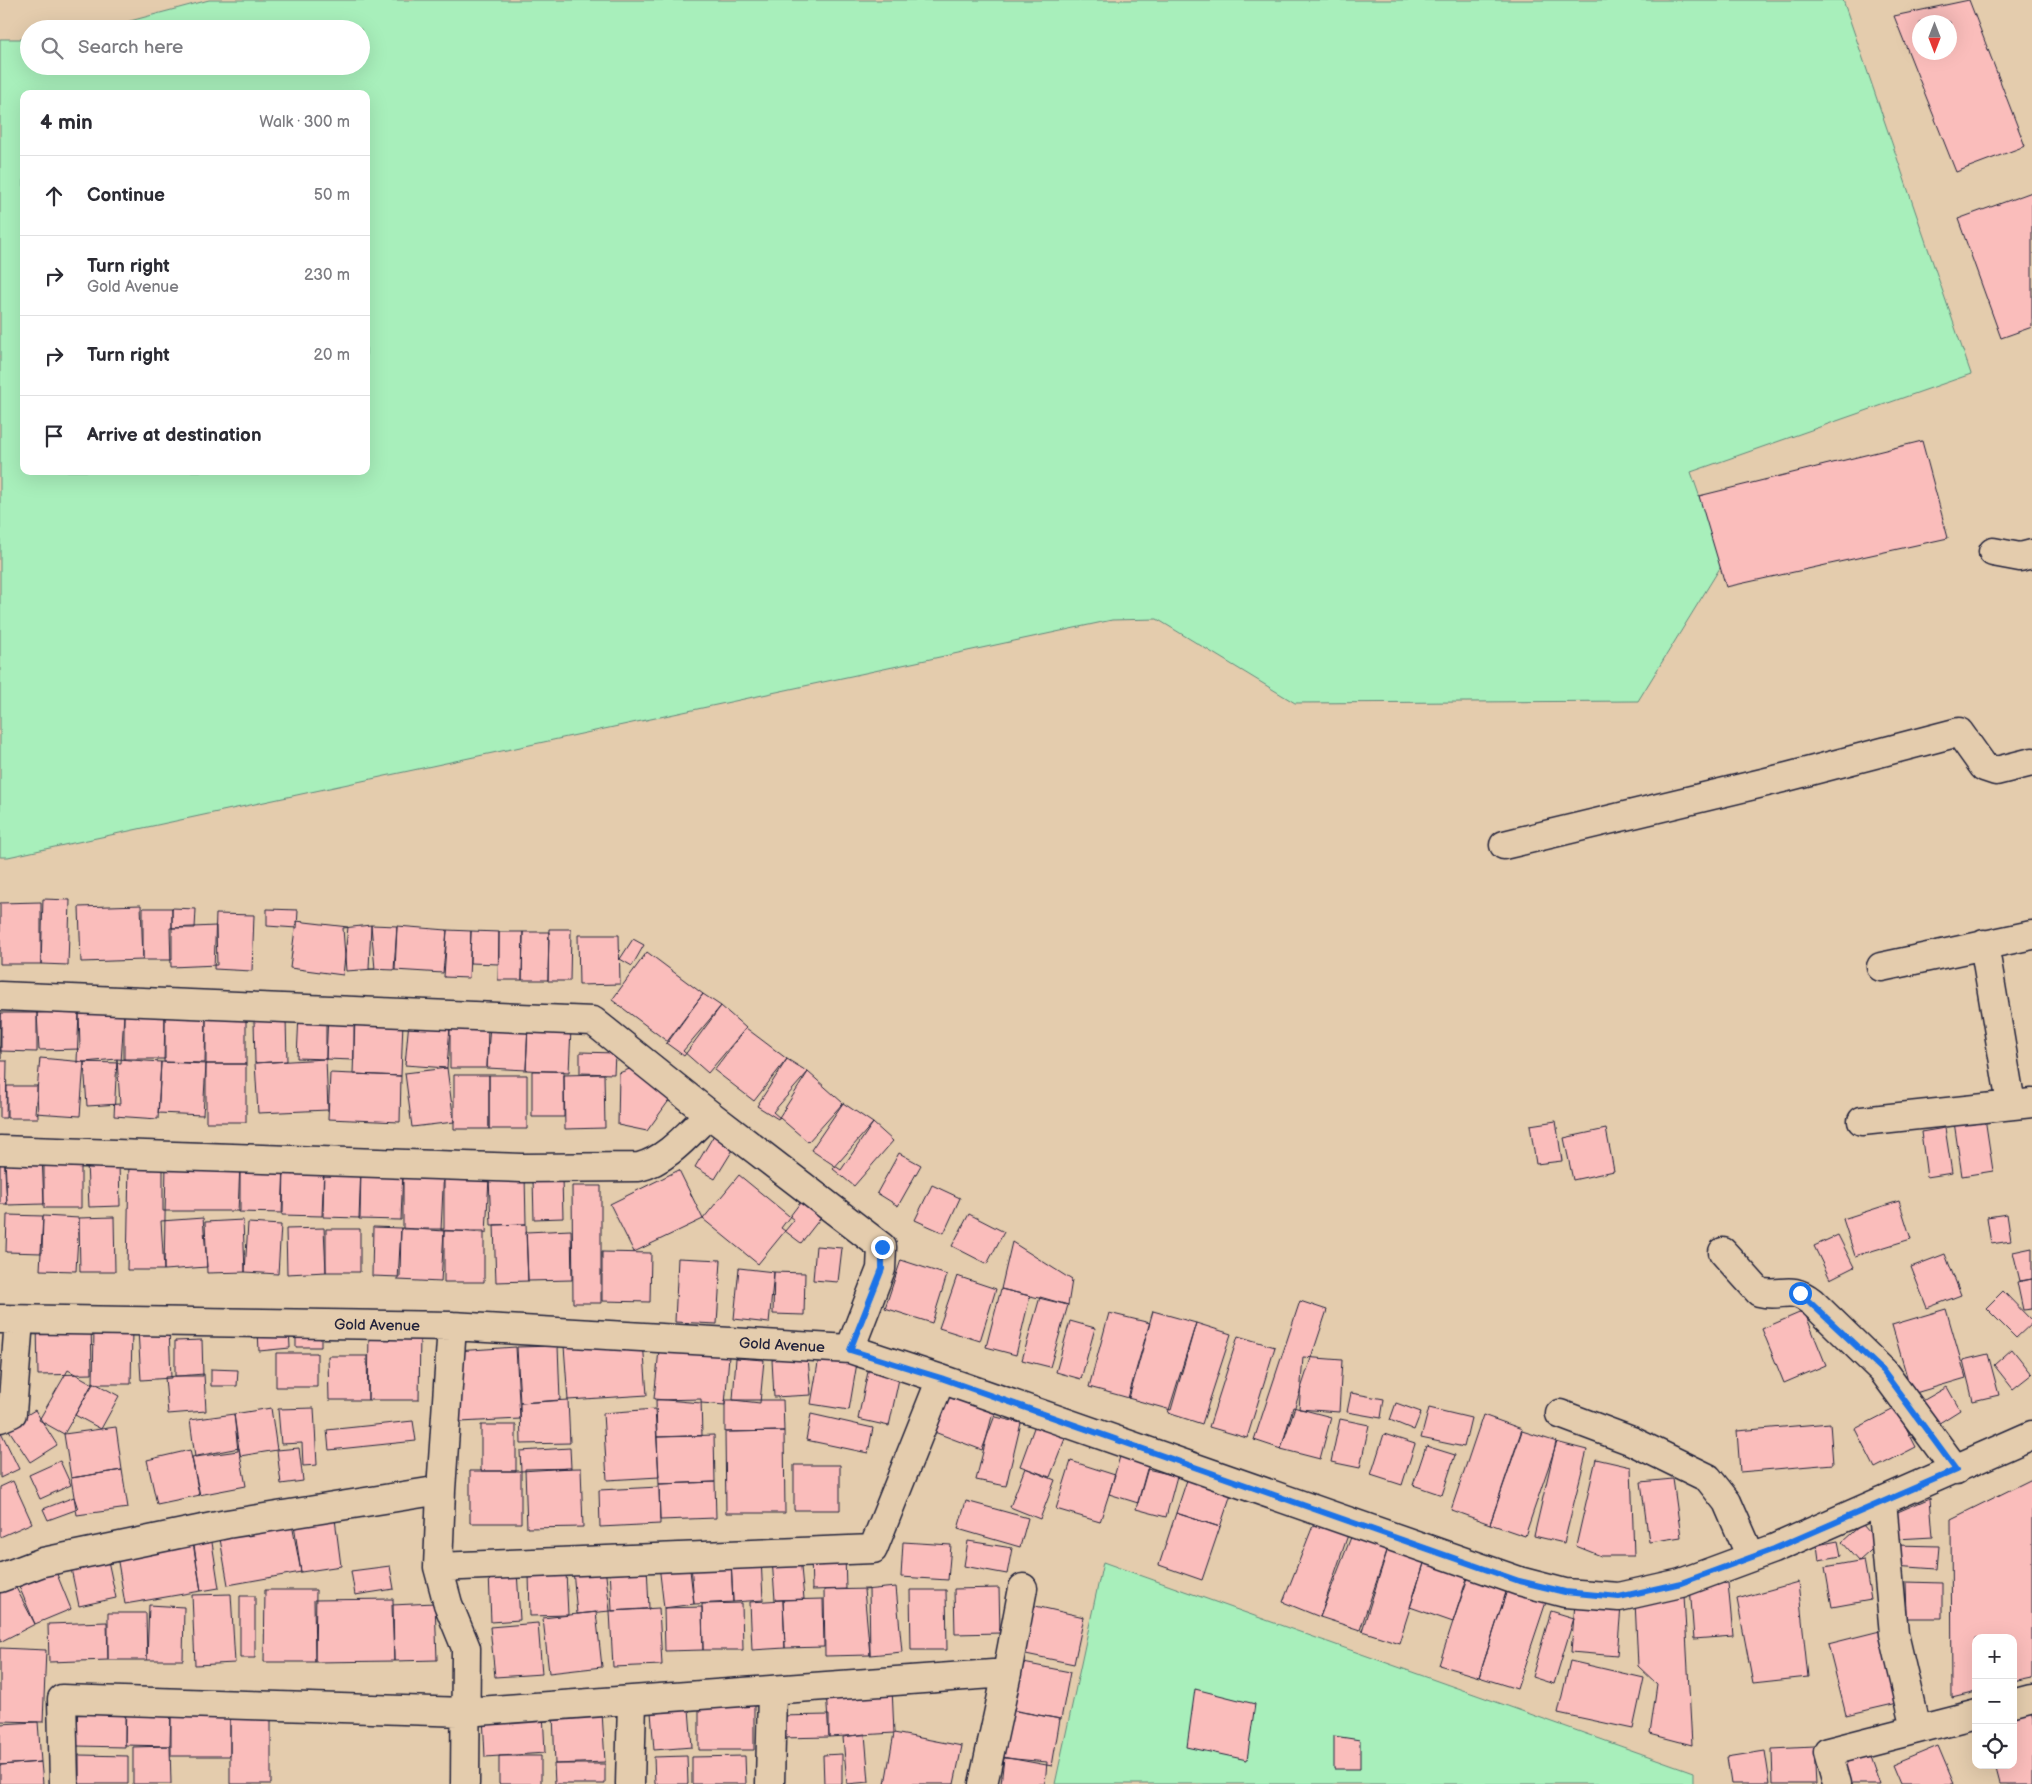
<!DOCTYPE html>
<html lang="en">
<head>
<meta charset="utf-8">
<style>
	:root { --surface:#fff; --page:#f7f7f7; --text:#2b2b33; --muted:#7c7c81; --line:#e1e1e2 }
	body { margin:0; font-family:"Balsamiq Sans",sans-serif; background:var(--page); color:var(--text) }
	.controls { position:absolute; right:15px; bottom:15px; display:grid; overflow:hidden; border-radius:10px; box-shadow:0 5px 20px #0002 }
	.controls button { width:45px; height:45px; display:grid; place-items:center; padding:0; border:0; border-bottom:1px solid var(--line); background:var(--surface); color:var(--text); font:25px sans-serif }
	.compass { position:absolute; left:1912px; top:15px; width:45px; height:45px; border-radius:50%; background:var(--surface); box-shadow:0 5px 20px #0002; rotate:180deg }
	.stop { position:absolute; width:15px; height:15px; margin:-11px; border:4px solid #1a73e8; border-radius:50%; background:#fff }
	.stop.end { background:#1a73e8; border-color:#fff; box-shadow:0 1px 5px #0008 }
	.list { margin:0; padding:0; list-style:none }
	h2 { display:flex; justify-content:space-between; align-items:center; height:65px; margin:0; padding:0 20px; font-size:21px }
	h2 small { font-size:16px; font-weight:400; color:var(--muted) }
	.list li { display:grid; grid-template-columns:32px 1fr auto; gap:15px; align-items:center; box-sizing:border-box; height:80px; padding:0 20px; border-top:1px solid var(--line) }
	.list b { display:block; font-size:19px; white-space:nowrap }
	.list p { margin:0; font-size:16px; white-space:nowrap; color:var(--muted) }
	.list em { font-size:16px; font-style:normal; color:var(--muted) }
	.icon { flex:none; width:28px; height:28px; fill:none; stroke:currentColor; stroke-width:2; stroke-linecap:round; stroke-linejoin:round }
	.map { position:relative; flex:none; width:2032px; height:1784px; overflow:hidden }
	.search { position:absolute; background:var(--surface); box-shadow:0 5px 20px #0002; left:20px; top:20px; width:350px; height:55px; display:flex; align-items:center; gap:12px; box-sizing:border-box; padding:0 18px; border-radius:28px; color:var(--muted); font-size:19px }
	.panel { position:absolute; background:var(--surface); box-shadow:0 5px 20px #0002; left:20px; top:90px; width:350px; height:385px; border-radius:10px }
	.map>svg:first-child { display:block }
</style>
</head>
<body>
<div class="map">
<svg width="2032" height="1784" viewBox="0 0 2032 1784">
	<rect width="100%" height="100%" fill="#e4ccad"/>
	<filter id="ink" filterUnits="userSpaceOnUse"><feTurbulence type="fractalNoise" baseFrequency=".02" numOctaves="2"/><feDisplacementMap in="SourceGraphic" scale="10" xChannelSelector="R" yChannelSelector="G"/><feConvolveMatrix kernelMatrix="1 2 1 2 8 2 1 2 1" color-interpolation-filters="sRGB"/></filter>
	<g filter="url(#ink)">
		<path fill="#a8efbb" stroke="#65887b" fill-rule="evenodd" d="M209,0H1843L1971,374L1691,472L1723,563L1638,701L1295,703L1157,619L1112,620L8,857H0V39H29V66H361V29H100ZM24,94H366V471H24Z
			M1103,1562L1693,1772V1784H1055Z"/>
		<path fill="#fabdbb" stroke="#22223b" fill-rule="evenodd" d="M1969,0L2025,146L1956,172L1894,16ZM1920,22H1950V52H1920Z
			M2032,192V327L2001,338L1958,219Z
			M1922,441L1948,538L1726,587L1699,496Z
			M43,899L70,900L68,965L41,964Z
			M41,902V964H0V903Z
			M141,905L143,960L81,962L79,907Z
			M143,908H172V960H143Z
			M172,908L196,909L195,928H172Z
			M267,909L298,910L297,928L267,926Z
			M216,914L254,915L252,971L214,969Z
			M296,921L348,927L343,975L290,968Z
			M371,925L397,926L395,970L369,969Z
			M371,925L375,969L346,971L343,928Z
			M216,926L217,965L171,967L170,928Z
			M397,926L447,930L443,973L394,970Z
			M549,929H571L570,981H548Z
			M447,930L471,931L469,978L444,977Z
			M471,931L499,932V964L470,963Z
			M499,932H523L522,980H498Z
			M523,932H549L548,980H522Z
			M578,935H619L620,984L579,985Z
			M633,939L644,945L632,966L620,959Z
			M647,952L703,994L668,1042L612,1000Z
			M703,994L721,1006L684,1056L666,1043Z
			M721,1006L746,1028L708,1073L683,1051Z
			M79,1011L80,1049L39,1050L37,1013Z
			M79,1011L124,1014L121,1063L77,1062Z
			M0,1013H1V1059H0Z
			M1,1013H37V1052L0,1051Z
			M124,1014H165V1059H124Z
			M165,1014L206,1015L205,1063L164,1062Z
			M299,1014L328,1015L326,1059L297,1058Z
			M206,1015H246V1064H206Z
			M286,1019L287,1061L255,1063L254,1020Z
			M326,1019H354V1060L326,1059Z
			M355,1019L403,1021L401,1076L353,1074Z
			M409,1021L450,1025L447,1068L405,1065Z
			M490,1024L528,1025L526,1070L487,1068Z
			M450,1025H488L487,1068H450Z
			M528,1025L571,1028L569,1072L526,1070Z
			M746,1028L787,1059L754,1101L714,1070Z
			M580,1052L615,1053L614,1074L580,1073Z
			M40,1058L84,1062L80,1116L35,1113Z
			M117,1059L120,1104L87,1106L84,1062Z
			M117,1059L161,1062L158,1119L114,1116Z
			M326,1059L328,1110L258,1113L255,1063Z
			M787,1059L808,1072L778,1119L757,1106Z
			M0,1061H7L6,1118H0Z
			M161,1062L206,1064L203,1115L158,1113Z
			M206,1064H246V1122H206Z
			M635,1067L673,1095L647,1131L618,1125L619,1073Z
			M447,1068L454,1122L412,1127L405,1073Z
			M532,1071H564V1117H532Z
			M808,1072L843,1103L808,1142L773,1112Z
			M330,1073L401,1076L400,1122L328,1119Z
			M604,1074L605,1128L565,1129L564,1075Z
			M454,1075H489V1129H454Z
			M489,1075H527V1129H489Z
			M7,1086H37L38,1118H7Z
			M843,1103L873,1123L841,1170L811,1150Z
			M1985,1118L1993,1171L1962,1176L1954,1122Z
			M1556,1121L1562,1161L1536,1164L1530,1125Z
			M873,1123L893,1141L854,1186L833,1169Z
			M1945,1128L1952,1173L1927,1177L1921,1132Z
			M1606,1129L1614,1171L1573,1180L1564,1138Z
			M714,1135L734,1148L715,1179L695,1167Z
			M899,1153L921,1165L898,1206L877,1193Z
			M0,1154H4L7,1204H0Z
			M42,1155L44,1204L7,1205L5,1157Z
			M87,1163H119L120,1206L89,1207Z
			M129,1163L166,1164L164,1270H127Z
			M163,1164H240V1211H163Z
			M240,1164L284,1165L283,1213L238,1212Z
			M44,1165H81V1208H44Z
			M284,1165L324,1166L322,1216L282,1215Z
			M324,1166L361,1167L360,1218L323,1217Z
			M361,1167L403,1168L401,1220L359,1219Z
			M403,1168H444V1229H403Z
			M444,1168L489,1177L486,1233L441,1230Z
			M679,1170L703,1219L634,1252L610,1204Z
			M739,1175L794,1220L758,1264L703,1219Z
			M525,1176L526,1224L491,1225L489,1177Z
			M562,1178L563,1218L534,1219L533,1179Z
			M932,1185L960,1198L944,1233L915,1220Z
			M572,1186H601V1303H573Z
			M806,1195L826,1211L801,1243L781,1228Z
			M1899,1201L1911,1239L1855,1256L1843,1219Z
			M969,1214L1004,1232L987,1264L952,1246Z
			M2007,1214L2011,1241L1991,1244L1987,1217Z
			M7,1215L43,1216L42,1253L6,1252Z
			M43,1216L79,1218L76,1271L40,1270Z
			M114,1217L115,1272H80L79,1218Z
			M203,1218L207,1267L164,1270L161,1221Z
			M243,1220L245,1272L207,1273L205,1222Z
			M248,1223L281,1225L278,1274L245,1272Z
			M526,1224L528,1281L496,1282L494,1225Z
			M373,1227L401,1228L400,1277L372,1276Z
			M324,1228L326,1272L287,1274L286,1229Z
			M401,1228L444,1231L441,1282L398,1280Z
			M326,1229H360V1272H326Z
			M571,1230L572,1280L528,1281L526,1232Z
			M444,1231H484V1282H444Z
			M1838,1235L1854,1267L1830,1279L1814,1246Z
			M1012,1242L1072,1280L1068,1305L1001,1289Z
			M816,1246L842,1248L838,1282L813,1280Z
			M2032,1248V1279L2020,1281L2013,1252Z
			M602,1252L651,1253L650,1302L602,1301Z
			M1945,1254L1961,1295L1927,1308L1911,1267Z
			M678,1258L721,1260L717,1324L675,1322Z
			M901,1260L947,1275L932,1323L885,1308Z
			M739,1268L774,1272L769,1323L734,1319Z
			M774,1272L805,1273L804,1315L773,1314Z
			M957,1276L996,1289L980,1341L939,1328Z
			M2032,1279V1309L2023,1310L2017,1282Z
			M1001,1289L1030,1296L1016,1355L986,1347Z
			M2003,1291L2032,1321V1323L2016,1338L1986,1308Z
			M1040,1297L1068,1305L1050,1367L1022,1360Z
			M1300,1301L1327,1310L1281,1449L1254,1440Z
			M1946,1309L1966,1378L1912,1394L1892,1325Z
			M1153,1311L1196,1323L1171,1410L1128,1398Z
			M1804,1311L1826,1365L1784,1383L1762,1329Z
			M1109,1313L1150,1323L1129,1398L1089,1387Z
			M1070,1321L1095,1328L1081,1379L1056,1372Z
			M91,1322L92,1374L38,1375L37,1323Z
			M1196,1323L1231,1334L1202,1424L1168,1413Z
			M94,1328L132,1329L131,1384H93Z
			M289,1328L290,1348L259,1351L258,1330Z
			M169,1329L171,1378L141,1380L138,1330Z
			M296,1332H321V1347H296Z
			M369,1332L420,1333L419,1400H368Z
			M1238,1336L1275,1347L1247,1438L1209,1427Z
			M202,1340L203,1376H175V1341Z
			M643,1341L647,1395L568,1400L564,1346Z
			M558,1346L560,1400L520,1403L517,1347Z
			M516,1347L520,1419L460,1422L456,1351Z
			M2012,1349L2032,1374L2013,1389L1994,1365Z
			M659,1350L729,1356L725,1405L654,1399Z
			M276,1353H317V1387H276Z
			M1988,1354L1999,1395L1973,1401L1963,1360Z
			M328,1356H367L368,1400H329Z
			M808,1357L811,1395L774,1397L772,1360Z
			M819,1357L857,1363L849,1410L811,1404Z
			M1303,1357L1342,1360L1339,1412L1299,1409Z
			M736,1358L764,1360L760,1403L733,1400Z
			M869,1367L900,1374L889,1426L858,1419Z
			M211,1369L238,1370L237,1386H211Z
			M68,1370L93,1384L64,1434L39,1420Z
			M204,1374L206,1411L168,1414L165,1377Z
			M93,1382L119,1396L101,1429L75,1415Z
			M1947,1387L1960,1410L1933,1427L1919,1403Z
			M944,1391L997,1410L982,1450L929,1430Z
			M1351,1393L1384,1399L1381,1418L1347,1412Z
			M701,1399L702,1436L657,1437L656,1400Z
			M568,1400L570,1443L521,1444L520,1403Z
			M725,1400H783L784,1431L725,1432Z
			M1396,1403L1421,1412L1414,1430L1390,1420Z
			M1293,1407L1331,1417L1320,1459L1281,1449Z
			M271,1408L277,1450L240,1456L234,1414Z
			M314,1408L317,1465L303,1466L302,1443L281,1444L278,1409Z
			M1429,1408L1471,1418L1464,1447L1421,1438Z
			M1896,1408L1916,1447L1875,1468L1855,1429Z
			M655,1409L659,1477L607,1480L603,1413Z
			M35,1410L57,1445L30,1462L7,1427Z
			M234,1414L238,1451L195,1457L190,1420Z
			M811,1414L873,1428L868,1453L806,1440Z
			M1483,1415L1522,1429L1490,1524L1451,1510Z
			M992,1416L1021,1423L1006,1486L976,1480Z
			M1340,1419L1369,1425L1360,1468L1331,1462Z
			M413,1421L416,1441L329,1450L327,1430Z
			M1830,1423L1833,1464L1740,1472L1737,1431Z
			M481,1425H516V1471H481Z
			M1035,1425L1066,1436L1050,1477L1020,1466Z
			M116,1427L122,1470L71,1478L64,1434Z
			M0,1430L19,1469L0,1478Z
			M784,1431L785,1513H726L725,1432Z
			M1522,1431L1557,1442L1525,1536L1490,1524Z
			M1384,1434L1415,1444L1402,1485L1371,1475Z
			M714,1435L715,1482L659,1484L657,1437Z
			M1556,1442L1587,1450L1564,1543L1534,1536Z
			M1426,1446L1455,1455L1442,1495L1413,1485Z
			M239,1448L246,1486L199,1495L192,1457Z
			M299,1448L303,1481L281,1484L277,1450Z
			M570,1448L571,1468L521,1471L520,1451Z
			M190,1450L200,1495L157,1504L147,1460Z
			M1121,1453L1150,1461L1138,1503L1109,1494Z
			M1596,1459L1631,1467L1634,1556H1601L1576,1546Z
			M60,1461L71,1485L40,1499L29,1475Z
			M1071,1461L1115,1475L1100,1522L1056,1509Z
			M794,1465H840V1510H794Z
			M581,1468L583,1527L527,1528L525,1469Z
			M1025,1468L1055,1480L1040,1519L1010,1507Z
			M1147,1469L1177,1476L1166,1517L1136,1509Z
			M122,1470L128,1508L77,1515L71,1478Z
			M470,1471H521V1523H470Z
			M1188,1477L1232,1491L1220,1527L1176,1513Z
			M1673,1479L1681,1537L1649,1542L1641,1482Z
			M2032,1479V1678L2013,1682V1638H1976V1692L1952,1698L1951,1519Z
			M13,1481L32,1523L0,1537V1487Z
			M715,1482L716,1518L660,1520L659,1484Z
			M659,1487L660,1524L600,1527L599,1490Z
			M74,1497L78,1509L48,1520L43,1509Z
			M1930,1498L1933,1537L1896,1539L1893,1514Z
			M966,1501L1028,1518L1020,1547L958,1529Z
			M334,1511L341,1566L301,1572L293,1517Z
			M1176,1513L1220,1527L1202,1580L1159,1565Z
			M1316,1518L1353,1532L1320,1617L1283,1602Z
			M291,1519L301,1572L228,1585L219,1533Z
			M1862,1524L1879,1543L1859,1561L1842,1542Z
			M1350,1529L1390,1542L1360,1630L1320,1617Z
			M211,1536L219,1588L201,1591L193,1539Z
			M192,1537L201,1591L125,1604L116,1550Z
			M968,1541L1012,1548L1007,1574L964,1566Z
			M1838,1541L1841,1556L1819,1560L1817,1545Z
			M903,1542L951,1545L948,1580L901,1577Z
			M1390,1542L1427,1554L1399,1643L1362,1631Z
			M1894,1545L1939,1546L1937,1569L1894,1566Z
			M845,1554L846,1589L812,1590L811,1555Z
			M1427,1554L1471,1569L1453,1622L1410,1607Z
			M107,1556L116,1598L79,1606L70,1564Z
			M800,1557L804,1599L775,1600L772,1559Z
			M761,1558L763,1600L733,1602L731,1560Z
			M1864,1560L1871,1600L1832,1607L1825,1567Z
			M731,1561L733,1602L694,1604L691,1563Z
			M52,1562L71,1609L35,1624L15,1577Z
			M689,1562L694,1604L664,1608L659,1565Z
			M647,1565L649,1609L612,1611L610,1567Z
			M390,1566L394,1589L355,1595L351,1571Z
			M605,1567L610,1611L577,1614L573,1570Z
			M517,1571L520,1620L491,1622L489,1573Z
			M566,1572L568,1615L530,1616L529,1573Z
			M1468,1575L1508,1587L1479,1677L1439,1665Z
			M13,1582L35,1624L0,1642V1589Z
			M1798,1582L1808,1677L1753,1683L1737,1599Z
			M1906,1582L1942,1583V1618H1907Z
			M1728,1583L1733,1636L1694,1639L1690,1586Z
			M1508,1586L1547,1599L1517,1689L1479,1677Z
			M896,1587L902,1652L870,1655L864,1590Z
			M999,1588L1000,1633L955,1634L954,1589Z
			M869,1589L870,1655L825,1656L824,1590Z
			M265,1590H316L315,1662H264Z
			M910,1590H946L947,1650H911Z
			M231,1594L235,1663L195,1665L192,1595Z
			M1684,1595L1692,1745L1650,1734L1657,1684L1638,1666L1635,1601Z
			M240,1596H255V1658H240Z
			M393,1599L394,1661L315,1662L314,1600Z
			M823,1599L824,1647L785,1648L783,1600Z
			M783,1600L785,1648L752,1650L750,1602Z
			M435,1603L437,1660L394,1661L392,1605Z
			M742,1603L743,1650H703L702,1604Z
			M1575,1603L1621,1606L1617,1656L1571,1652Z
			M149,1605L184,1607L183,1660H147Z
			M1031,1605L1084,1617L1074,1664L1021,1653Z
			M702,1607L703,1650L665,1651L664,1608Z
			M659,1608L662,1665L613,1667L610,1611Z
			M1551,1611L1574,1618L1554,1684L1532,1677Z
			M596,1612L602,1667L549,1673L543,1618Z
			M108,1613H146L147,1660H108Z
			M107,1622L108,1660L49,1662L48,1624Z
			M538,1623L542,1674L495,1677L490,1627Z
			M1884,1630L1902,1702L1846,1715L1828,1644Z
			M0,1648L46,1650L43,1722L0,1721Z
			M1570,1661L1644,1678L1633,1729L1558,1713Z
			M1018,1662L1070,1672L1061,1719L1010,1710Z
			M892,1688L894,1733L829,1737L826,1691Z
			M1195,1689L1255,1704L1247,1760L1187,1747Z
			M688,1696L692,1747L654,1750L650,1699Z
			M699,1699H754V1750H699Z
			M126,1705L171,1706L170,1746L125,1745Z
			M2028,1705L2032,1720V1784H2000L1995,1765H2013V1709Z
			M77,1708L125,1709V1747L77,1746Z
			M171,1708H230V1756H171Z
			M230,1708H271V1784H230Z
			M1012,1710L1060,1719L1052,1766L1003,1757Z
			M543,1712L545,1753L485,1757L483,1715Z
			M602,1712L605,1762L555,1764L553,1714Z
			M829,1715V1737L780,1738L779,1716Z
			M38,1722L41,1762L0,1765V1724Z
			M894,1733L962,1746L954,1784H885Z
			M865,1734L869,1782L847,1784L843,1737Z
			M1334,1736L1360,1740V1769H1334Z
			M170,1746L171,1784H133V1747Z
			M1938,1746L1954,1784H1900L1892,1765Z
			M1814,1747L1816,1784H1773L1772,1749Z
			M1765,1751L1770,1784H1731L1727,1757Z
			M1869,1753L1880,1784H1842L1835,1766Z
			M842,1754V1784H824L823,1755Z
			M79,1755L128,1756V1784H79Z
			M499,1756H541V1784H499Z
			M687,1756L688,1784H655L654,1757Z
			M745,1756L746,1784H692V1757Z
			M1004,1758L1047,1762L1045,1784H1001Z
			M41,1762L43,1784H0V1765Z
			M554,1764H605V1784H555Z"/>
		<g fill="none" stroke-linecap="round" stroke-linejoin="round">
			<defs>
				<path id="minor" d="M1993,552L2020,557L2032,554
					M1504,845L1787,777L1959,732L1984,767L1996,771L2032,762
					M1984,944L2011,1104
					M1881,967L2032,935
					M0,996L593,1021L709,1114L882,1247L881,1269L850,1349
					M1862,1121L2032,1103
					M0,1150L521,1168L639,1167C667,1160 688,1134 709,1114
					M1723,1252L1759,1292C1783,1298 1789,1284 1812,1302L1883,1371L1956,1470
					M0,1319L452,1326L850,1349L941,1379L1519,1581L1565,1593L1619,1597L1681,1583L1773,1549L2032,1435
					M452,1326L441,1490L438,1567L448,1604L466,1648L465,1784
					M1560,1414L1632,1441L1708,1478L1727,1502L1751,1557
					M0,1418L12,1413L19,1320
					M1882,1501L1894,1634L1916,1729
					M438,1567L873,1549L941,1379
					M0,1578L43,1562L227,1524L441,1490
					M2013,1704L2032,1699
					M64,1784L62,1699L465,1712L1007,1673
					M630,1784L632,1700
					M770,1784L772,1690
					M983,1784L1007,1673L1023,1588
					M1837,1784L1828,1752L1976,1714"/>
			</defs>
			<use href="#minor" stroke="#22223b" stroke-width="31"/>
			<use href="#minor" stroke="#e4ccad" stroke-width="28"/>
		</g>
	</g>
	<g fill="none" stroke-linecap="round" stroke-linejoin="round" filter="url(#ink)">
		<path stroke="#1a73e8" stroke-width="6" d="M882,1247V1269L850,1350L941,1378L1519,1581L1565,1592L1619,1597L1681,1583L1774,1549L1956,1470L1883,1371L1800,1293"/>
	</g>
	<g text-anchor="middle" stroke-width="4" stroke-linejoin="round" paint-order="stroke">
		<g font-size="15" fill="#22223b" stroke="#e4ccad">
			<text transform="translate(377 1325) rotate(1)" y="5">Gold Avenue</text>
			<text transform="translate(782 1345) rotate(3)" y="5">Gold Avenue</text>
		</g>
	</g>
</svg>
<div class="controls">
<button>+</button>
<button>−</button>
<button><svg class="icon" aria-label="locate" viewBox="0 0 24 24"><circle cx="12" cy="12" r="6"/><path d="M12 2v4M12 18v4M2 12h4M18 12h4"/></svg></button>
</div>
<svg class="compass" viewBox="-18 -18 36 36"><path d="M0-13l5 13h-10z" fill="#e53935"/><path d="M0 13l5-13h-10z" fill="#7c7c81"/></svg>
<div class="stop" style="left:1800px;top:1293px"></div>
<div class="stop end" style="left:882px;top:1247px"></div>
<div class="search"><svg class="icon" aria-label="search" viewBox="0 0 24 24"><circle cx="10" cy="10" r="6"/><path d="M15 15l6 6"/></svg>Search here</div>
<section class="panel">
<h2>4 min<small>Walk · 300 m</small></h2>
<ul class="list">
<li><svg class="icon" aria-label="ahead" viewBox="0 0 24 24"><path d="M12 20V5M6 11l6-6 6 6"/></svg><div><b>Continue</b></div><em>50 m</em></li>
<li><svg class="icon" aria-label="right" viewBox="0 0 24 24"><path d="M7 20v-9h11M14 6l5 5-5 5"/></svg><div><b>Turn right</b><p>Gold Avenue</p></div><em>230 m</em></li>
<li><svg class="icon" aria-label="right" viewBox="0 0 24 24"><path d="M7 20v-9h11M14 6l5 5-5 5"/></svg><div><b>Turn right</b></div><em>20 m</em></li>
<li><svg class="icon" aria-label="arrive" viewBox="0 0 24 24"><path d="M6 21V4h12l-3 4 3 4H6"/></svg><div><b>Arrive at destination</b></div></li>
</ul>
</section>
</div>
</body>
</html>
